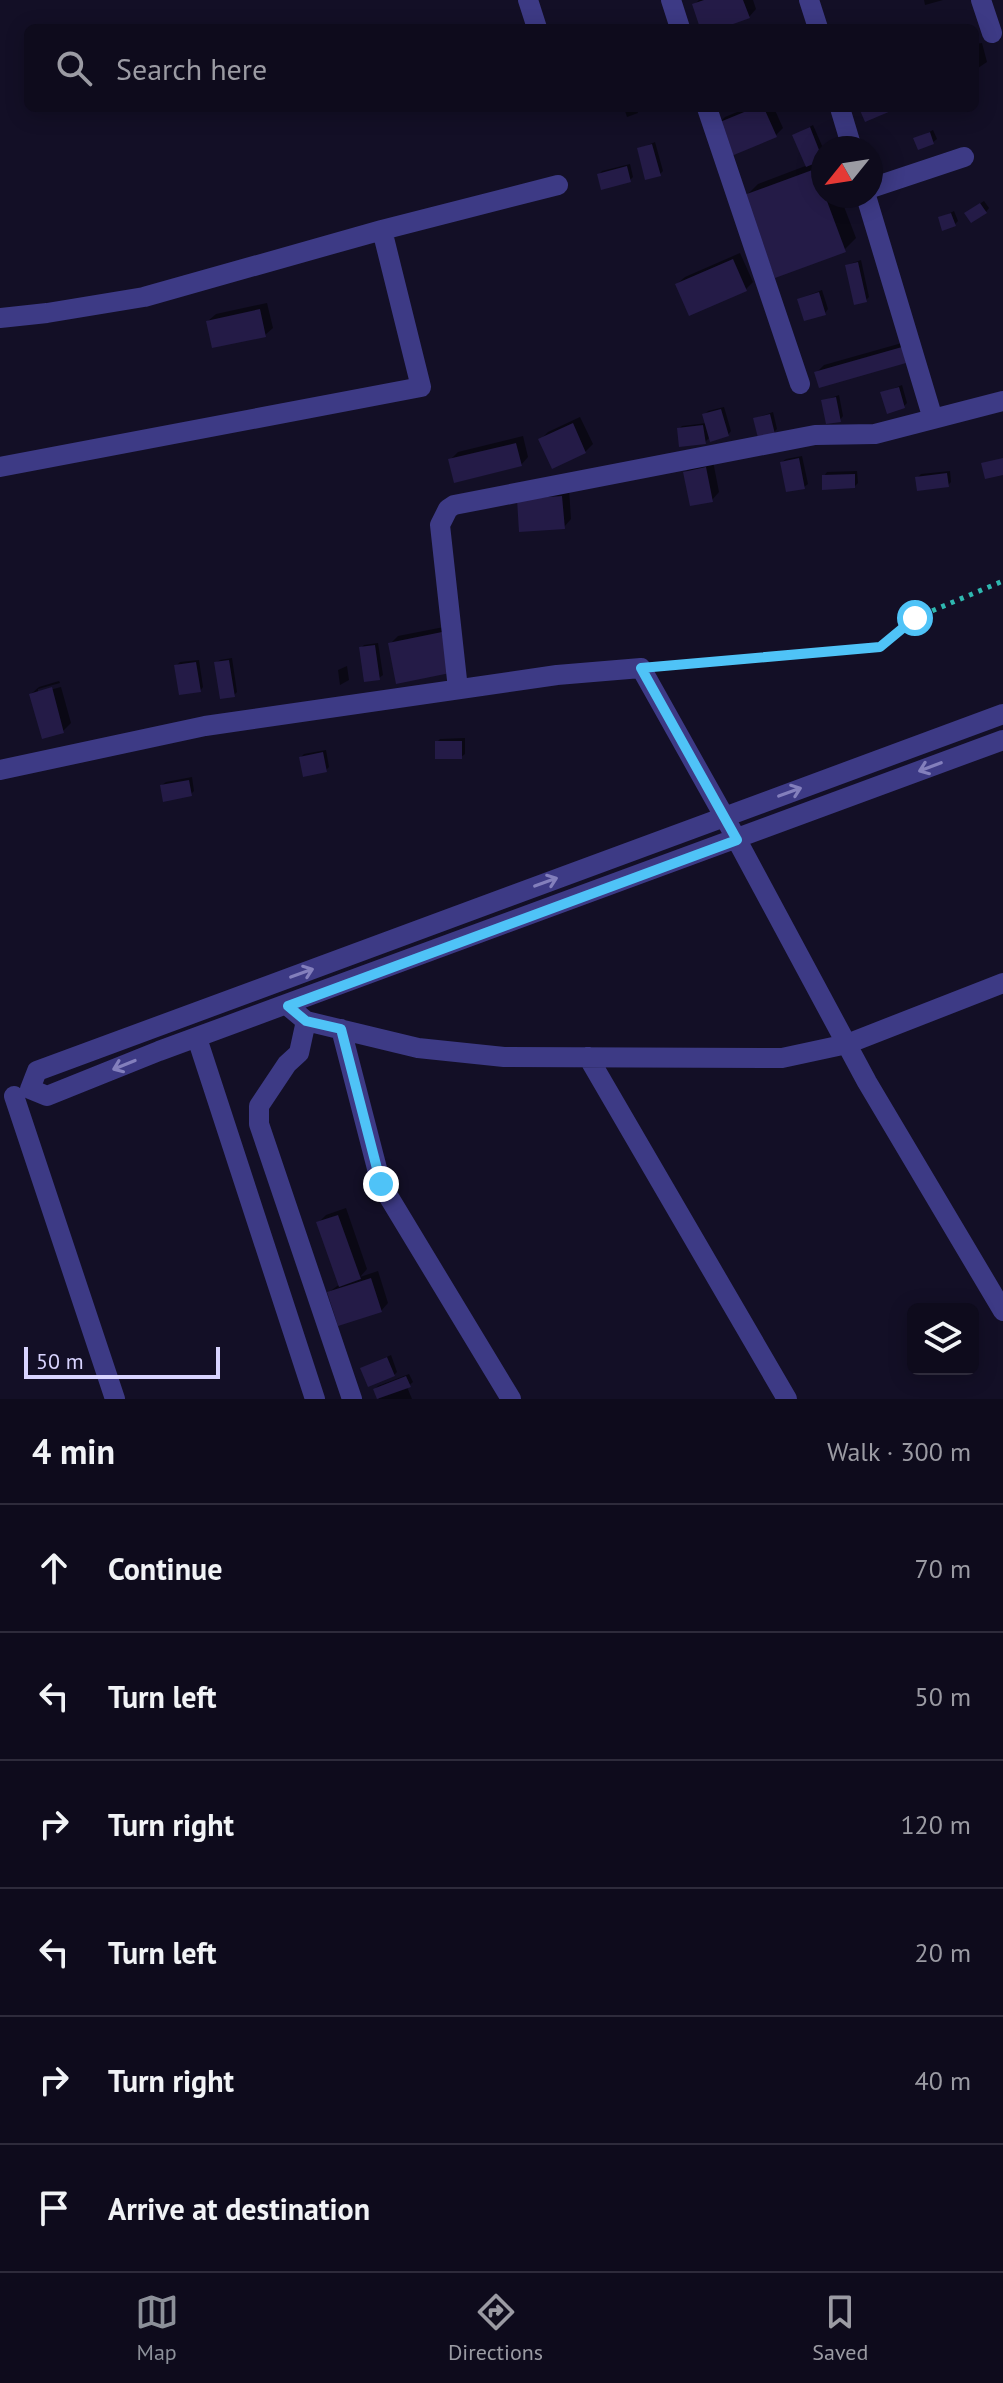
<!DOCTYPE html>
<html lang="en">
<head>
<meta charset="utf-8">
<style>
	:root { --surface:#0e0b1c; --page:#171425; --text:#f1f3f6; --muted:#9b9ba3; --line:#2e2b3b; --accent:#8c9099 }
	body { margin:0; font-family:"PT Sans",sans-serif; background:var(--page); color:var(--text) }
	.controls { position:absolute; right:24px; bottom:24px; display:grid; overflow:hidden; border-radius:12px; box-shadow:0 4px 20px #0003 }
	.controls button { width:72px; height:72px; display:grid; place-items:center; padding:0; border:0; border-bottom:2px solid var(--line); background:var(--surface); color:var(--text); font:40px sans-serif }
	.compass { position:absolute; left:811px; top:136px; width:72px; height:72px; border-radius:50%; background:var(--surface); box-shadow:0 4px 20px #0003; rotate:240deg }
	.scale { position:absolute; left:24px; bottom:20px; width:196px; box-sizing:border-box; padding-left:8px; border:4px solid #d9d4ff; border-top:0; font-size:22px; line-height:28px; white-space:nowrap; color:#d9d4ff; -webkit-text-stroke:6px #130f26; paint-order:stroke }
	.stop { position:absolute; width:24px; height:24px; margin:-18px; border:6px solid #4fc3f7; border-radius:50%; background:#fff }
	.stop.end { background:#4fc3f7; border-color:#fff; box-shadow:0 2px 8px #0008 }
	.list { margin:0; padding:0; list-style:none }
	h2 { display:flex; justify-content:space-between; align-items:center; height:104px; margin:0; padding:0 32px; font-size:34px }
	h2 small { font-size:26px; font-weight:400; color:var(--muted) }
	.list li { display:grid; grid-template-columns:52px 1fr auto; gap:24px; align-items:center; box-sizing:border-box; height:128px; padding:0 32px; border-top:2px solid var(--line) }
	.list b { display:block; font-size:30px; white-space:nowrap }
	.list em { font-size:26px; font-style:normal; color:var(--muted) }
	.icon { flex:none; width:44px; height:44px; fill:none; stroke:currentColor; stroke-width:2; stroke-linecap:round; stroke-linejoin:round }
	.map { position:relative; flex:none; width:1003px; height:1399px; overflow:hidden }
	.search { position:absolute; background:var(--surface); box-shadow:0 4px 20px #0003; left:24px; right:24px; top:24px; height:88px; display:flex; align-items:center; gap:20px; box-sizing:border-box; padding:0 28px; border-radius:12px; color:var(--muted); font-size:30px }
	.sheet { height:872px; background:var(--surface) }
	nav { display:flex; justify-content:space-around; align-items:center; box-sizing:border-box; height:112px; border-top:2px solid var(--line); background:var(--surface); font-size:22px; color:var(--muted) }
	nav a { display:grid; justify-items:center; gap:4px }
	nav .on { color:var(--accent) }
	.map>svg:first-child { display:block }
</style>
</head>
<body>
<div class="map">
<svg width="1003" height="1399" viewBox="0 0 1003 1399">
	<rect width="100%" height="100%" fill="#130f26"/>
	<path fill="#0007" d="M699,0H753L756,9L749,17L716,28H702L694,5Z
		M924,0H943L925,5Z
		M982,43L987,62L975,70V44Z
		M624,108H636L638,113L627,117Z
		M747,108H774L783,128L775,136L717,125L725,117Z
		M813,125L823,148V196H840L856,238L844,250L746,196L758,184L808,165L795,135Z
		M933,130L937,139L933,142L916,139Z
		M655,142L663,171L660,174L639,149Z
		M630,164L633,177L630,180L599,175L602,171Z
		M984,201L989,208L986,212L970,210Z
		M954,211L958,221L955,224L940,218Z
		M740,253L753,282L746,289L677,284L685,277Z
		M861,260L869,297L866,300L847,265Z
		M822,290L828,309L825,313L799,299Z
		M267,303L273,328L265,335L208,321L216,314Z
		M909,341L905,361L817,372L824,365Z
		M902,385L907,403L904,406L883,393Z
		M839,395L843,416L840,420L823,401Z
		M724,407L731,431L728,435L710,437L705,442L679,429L682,426L707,423L705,414L708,411Z
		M773,412L777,429L774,432L756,418Z
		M580,417L593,444L585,452L541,439L548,432Z
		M523,436L528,457L521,465L450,460L458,452Z
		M802,456L808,484L804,487L782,462L786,459Z
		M713,461L719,492L712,500L686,472L693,465Z
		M857,471L858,483L854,487L824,476L827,472Z
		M950,471L951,482L948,485L918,477L921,474Z
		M569,489L571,519L564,527L519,500Z
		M449,626L397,681L390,644L398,636Z
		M378,643L383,675L379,678L361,648L364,645Z
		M232,658L237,692L234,695L216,663L220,660Z
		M199,660L203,687L200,691L177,665L180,662Z
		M347,666L349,680L340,685L338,670Z
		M59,681L60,683L38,689V693L61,687L71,723L63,731L31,694L39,687Z
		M465,738V754L461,757L437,742L440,739Z
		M326,750L329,767L326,770L301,757L304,754Z
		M192,777L194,791L191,794L162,785L166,782Z
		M346,1208L367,1269L360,1277L378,1271L388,1303L381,1311L329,1292L340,1284L318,1223L326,1215Z
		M391,1355L397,1372L394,1375L362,1368Z
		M409,1374L413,1382L407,1387L412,1399H379L375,1389L378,1386Z"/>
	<path fill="#241b47" d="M704,0H743L750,18L722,28H700L692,4Z
		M754,108H764L777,137L729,157L715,124Z
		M859,108H898L865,122Z
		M810,127L823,160L806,167L792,135Z
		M930,132L934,144L918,150L913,138Z
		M652,144L661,176L645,180L637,148Z
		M627,166L631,182L601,190L597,174Z
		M815,169L846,252L775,278L744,195Z
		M980,203L987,213L971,223L964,213Z
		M951,213L956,226L942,231L938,217Z
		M733,259L747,291L689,316L675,284Z
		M858,262L867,302L854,305L845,265Z
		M819,292L826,315L804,321L797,299Z
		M260,309L266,337L212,348L206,321Z
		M902,347L906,363L819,388L814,372Z
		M899,387L905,408L887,414L880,392Z
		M836,397L841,422L826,424L821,400Z
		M721,409L729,436L710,442L702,414Z
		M770,414L775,434L758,438L753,418Z
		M573,423L586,453L552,469L538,439Z
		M703,425L706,444L679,447L677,428Z
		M516,443L522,466L454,483L448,459Z
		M799,458L805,489L786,492L780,462Z
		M1003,458V475L985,479L981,463Z
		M706,467L713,502L690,506L683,472Z
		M947,473L949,487L917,491L915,477Z
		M855,474V488L822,490V475Z
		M562,496L565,529L519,532L517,499Z
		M442,632L450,673L396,684L388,643Z
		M375,645L380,680L364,682L359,647Z
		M229,660L235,697L220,699L214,662Z
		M196,662L201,692L179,695L174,665Z
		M52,687L64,733L42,739L29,694Z
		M435,741H462V759H435Z
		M323,752L327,772L303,777L299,757Z
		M189,780L192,796L163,802L160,785Z
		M338,1215L361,1279L339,1287L316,1222Z
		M371,1278L382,1312L338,1326L327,1292Z
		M387,1357L395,1376L368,1387L360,1368Z
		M406,1376L411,1387L377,1399L373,1389Z"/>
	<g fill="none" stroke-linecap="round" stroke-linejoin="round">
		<path stroke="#2fb8b0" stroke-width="5" stroke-dasharray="4 6" stroke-linecap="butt" d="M665,666L880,647L915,618L1003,581"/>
		<path stroke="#3d3a85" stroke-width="20" d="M528,0L537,28
			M671,0L680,28
			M809,0L818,28
			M981,0L992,33
			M707,108L800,384
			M840,108L852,148
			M871,188L964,157
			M866,196L933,419
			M0,318L47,313L144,297L382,230L558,185
			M0,467L421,387L382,230
			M458,689L440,525L448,509L454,505L815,435L875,434L1003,401
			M1003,714L37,1071L30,1089L47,1096L159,1051L1003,740
			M0,770L205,726L557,675L641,668L724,816L867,1082L1003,1311
			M288,1006L306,1021L418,1048L504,1057L782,1058L847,1044L1003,983
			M306,1021L299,1053L287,1064L259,1106V1124L352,1399
			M341,1029L381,1184L511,1399
			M197,1038L315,1399
			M588,1057L787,1399
			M14,1096L115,1399"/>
	</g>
	<defs><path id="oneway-shaft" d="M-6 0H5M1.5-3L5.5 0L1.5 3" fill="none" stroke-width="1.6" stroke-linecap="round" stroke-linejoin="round" transform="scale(2)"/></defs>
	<g stroke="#837fbc">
		<use href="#oneway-shaft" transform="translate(930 767) rotate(159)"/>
		<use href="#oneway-shaft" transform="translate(790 792) rotate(-20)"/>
		<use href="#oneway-shaft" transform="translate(546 882) rotate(-20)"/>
		<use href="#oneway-shaft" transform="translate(302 973) rotate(-20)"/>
		<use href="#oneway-shaft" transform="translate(124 1065) rotate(158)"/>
	</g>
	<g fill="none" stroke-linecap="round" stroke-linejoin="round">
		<path stroke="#4fc3f7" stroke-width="10" d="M381,1184L341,1029L306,1021L288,1006L737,840L641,668L880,647L915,618"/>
	</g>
</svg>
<div class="controls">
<button><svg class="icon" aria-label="layers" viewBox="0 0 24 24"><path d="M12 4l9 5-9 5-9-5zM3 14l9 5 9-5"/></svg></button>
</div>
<svg class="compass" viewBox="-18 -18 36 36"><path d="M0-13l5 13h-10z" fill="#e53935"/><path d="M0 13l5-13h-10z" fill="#9b9ba3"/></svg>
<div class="scale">50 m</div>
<div class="stop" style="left:915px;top:618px"></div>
<div class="stop end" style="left:381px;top:1184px"></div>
<div class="search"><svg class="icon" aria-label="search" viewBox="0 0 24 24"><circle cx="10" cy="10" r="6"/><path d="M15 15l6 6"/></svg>Search here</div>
</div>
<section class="sheet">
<h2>4 min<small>Walk · 300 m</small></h2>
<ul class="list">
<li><svg class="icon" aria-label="ahead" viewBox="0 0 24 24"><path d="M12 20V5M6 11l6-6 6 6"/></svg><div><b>Continue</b></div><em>70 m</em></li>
<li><svg class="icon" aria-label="left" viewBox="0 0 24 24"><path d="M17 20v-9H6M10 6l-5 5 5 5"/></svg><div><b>Turn left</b></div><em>50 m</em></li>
<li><svg class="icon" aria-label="right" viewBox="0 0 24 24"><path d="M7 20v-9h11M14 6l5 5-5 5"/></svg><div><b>Turn right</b></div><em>120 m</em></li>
<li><svg class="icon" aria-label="left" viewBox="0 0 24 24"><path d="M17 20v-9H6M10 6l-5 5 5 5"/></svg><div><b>Turn left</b></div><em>20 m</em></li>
<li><svg class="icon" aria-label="right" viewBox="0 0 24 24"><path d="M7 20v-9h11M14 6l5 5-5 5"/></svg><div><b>Turn right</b></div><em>40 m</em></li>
<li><svg class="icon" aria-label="arrive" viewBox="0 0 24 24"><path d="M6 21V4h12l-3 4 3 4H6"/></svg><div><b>Arrive at destination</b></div></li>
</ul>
</section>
<nav>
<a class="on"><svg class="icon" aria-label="map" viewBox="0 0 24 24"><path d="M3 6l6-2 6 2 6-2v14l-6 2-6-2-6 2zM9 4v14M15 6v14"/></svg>Map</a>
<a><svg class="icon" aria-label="directions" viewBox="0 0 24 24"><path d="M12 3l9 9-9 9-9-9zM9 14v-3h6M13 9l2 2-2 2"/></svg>Directions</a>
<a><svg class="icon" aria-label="saved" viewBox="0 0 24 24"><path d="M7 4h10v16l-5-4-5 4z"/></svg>Saved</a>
</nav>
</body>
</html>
